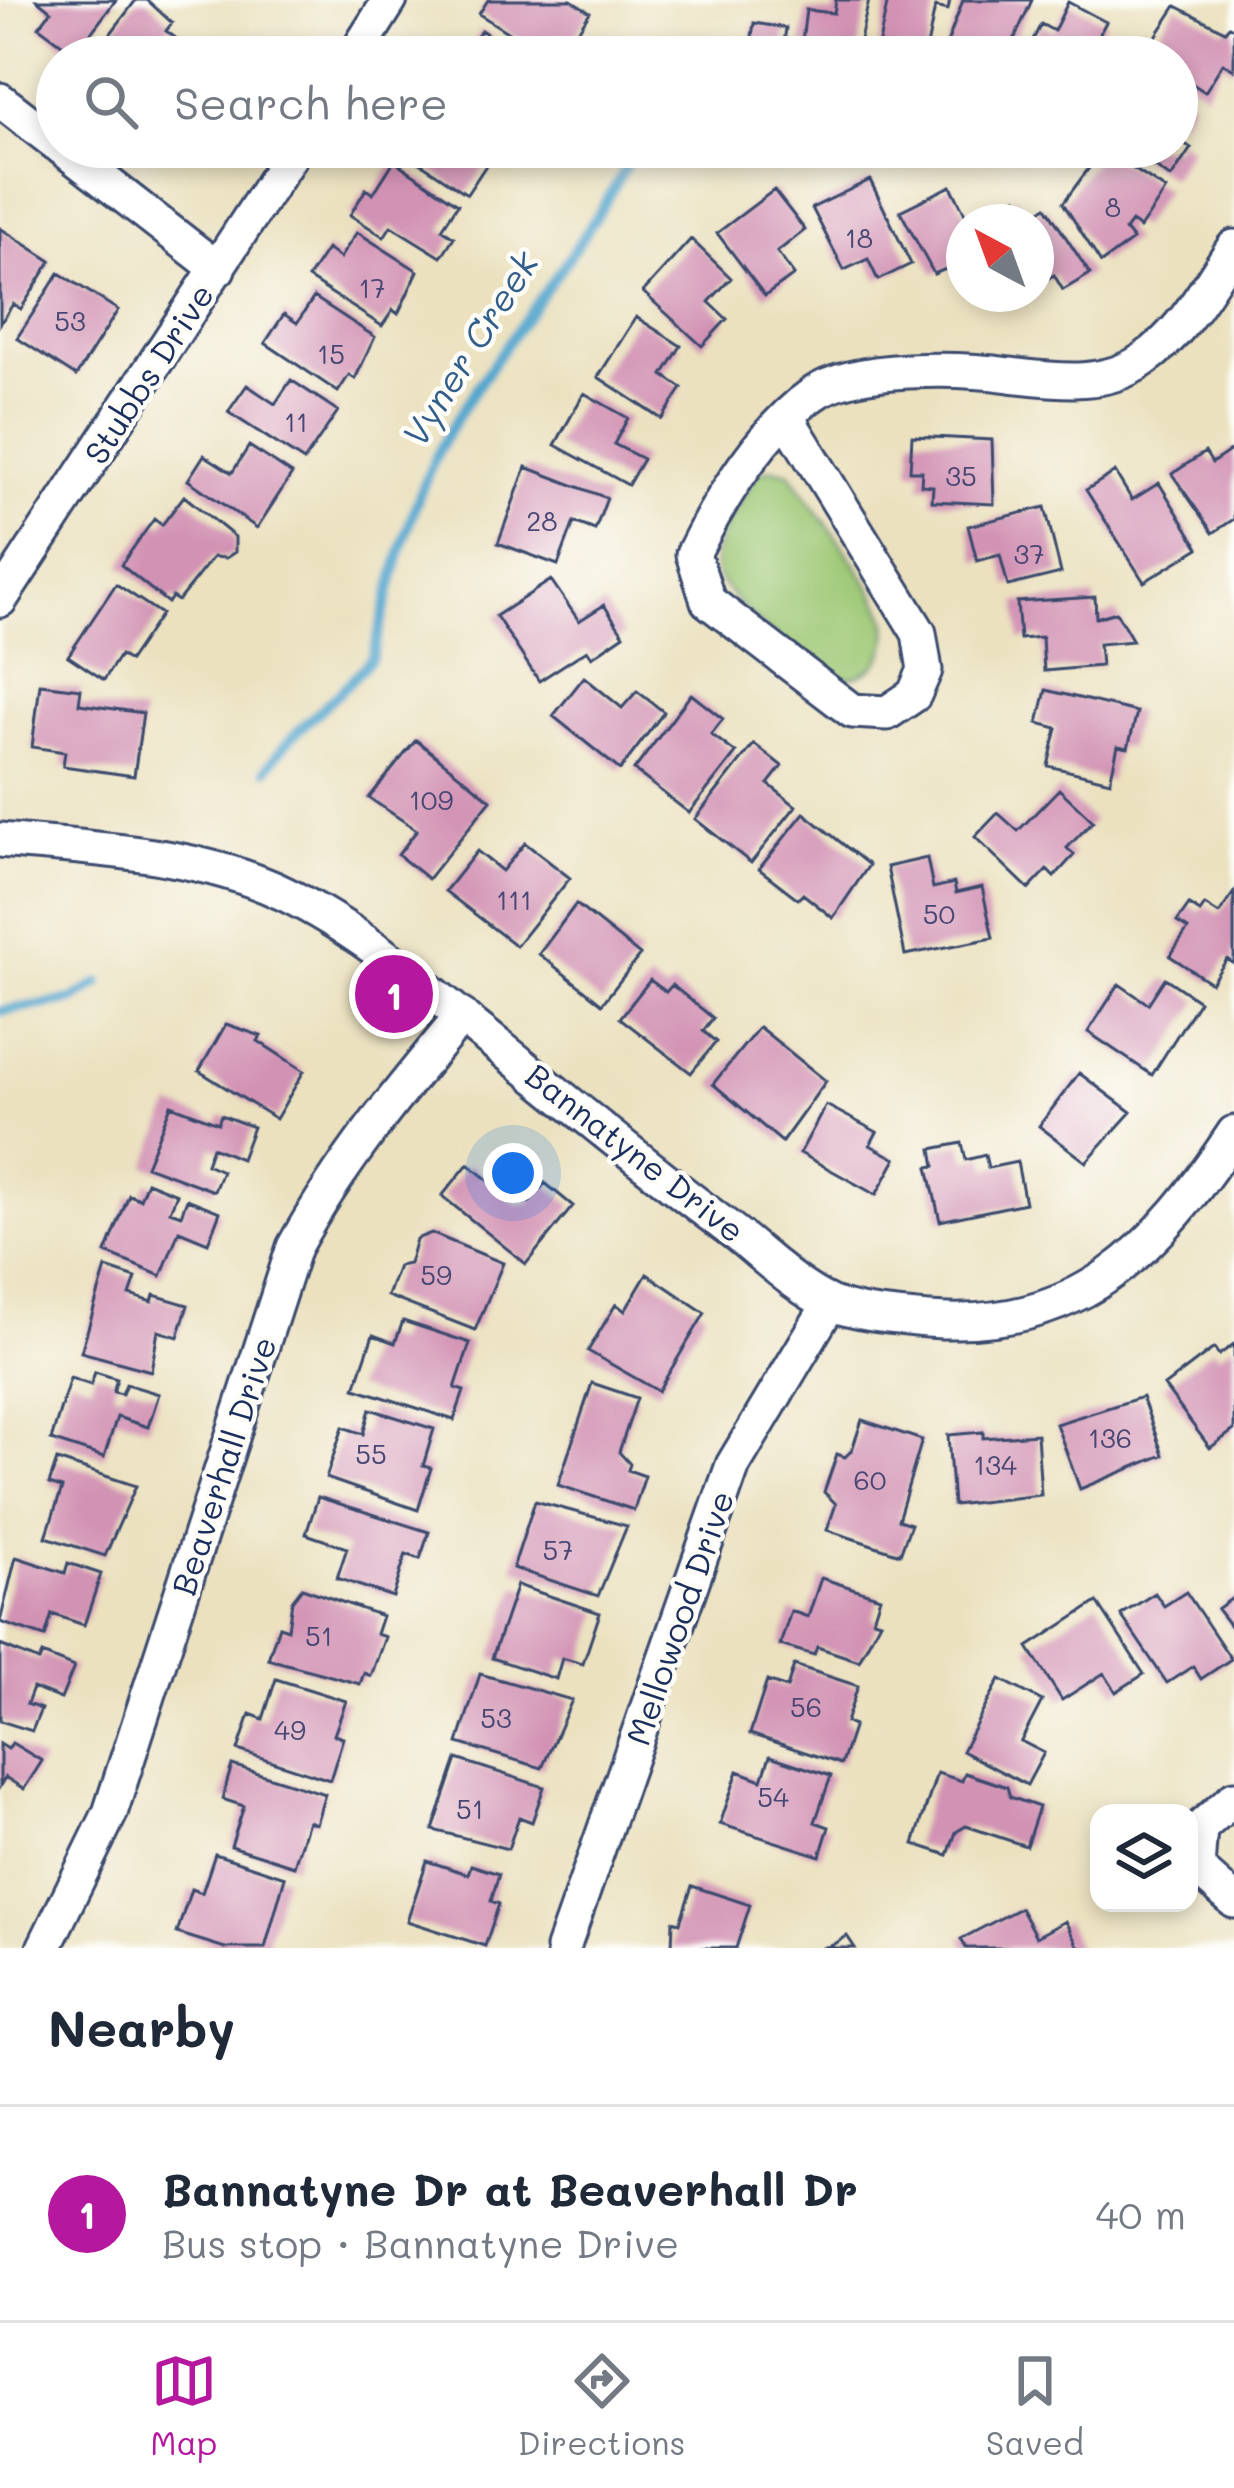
<!DOCTYPE html>
<html lang="en">
<head>
<meta charset="utf-8">
<style>
	:root { --surface:#fff; --page:#f6f6f7; --text:#1f2937; --muted:#747a83; --line:#e0e1e3; --accent:#b5179e }
	body { margin:0; font-family:Mali,sans-serif; background:var(--page); color:var(--text) }
	.controls { position:absolute; right:36px; bottom:36px; display:grid; overflow:hidden; border-radius:24px; box-shadow:0 6px 18px #0003 }
	.controls button { width:108px; height:108px; display:grid; place-items:center; padding:0; border:0; border-bottom:3px solid var(--line); background:var(--surface); color:var(--text); font:60px sans-serif }
	.compass { position:absolute; left:946px; top:204px; width:108px; height:108px; border-radius:50%; background:var(--surface); box-shadow:0 6px 18px #0003; rotate:319deg }
	.you { position:absolute; left:513px; top:1173px; width:42px; height:42px; margin:-30px; border:9px solid #fff; border-radius:50%; background:#1a73e8; box-shadow:0 0 0 18px #1a73e833 }
	.badge { display:grid; place-items:center; width:78px; height:78px; border-radius:50%; background:var(--accent); color:#fff; font-size:39px; font-weight:700 }
	.pin { position:absolute; translate:-50% -50%; border:6px solid #fff; box-shadow:0 3px 12px #0006 }
	.list { margin:0; padding:0; list-style:none }
	h2 { display:flex; justify-content:space-between; align-items:center; height:156px; margin:0; padding:0 48px; font-size:51px }
	h2 small { font-size:39px; font-weight:400; color:var(--muted) }
	.list li { display:grid; grid-template-columns:78px 1fr auto; gap:36px; align-items:center; box-sizing:border-box; height:216px; padding:0 48px; border-top:3px solid var(--line) }
	.list b { display:block; font-size:45px; white-space:nowrap }
	.list p { margin:0; font-size:39px; white-space:nowrap; color:var(--muted) }
	.list em { font-size:39px; font-style:normal; color:var(--muted) }
	.icon { flex:none; width:66px; height:66px; fill:none; stroke:currentColor; stroke-width:2; stroke-linecap:round; stroke-linejoin:round }
	.map { position:relative; flex:none; width:1234px; height:1948px; overflow:hidden }
	.search { position:absolute; background:var(--surface); box-shadow:0 6px 18px #0003; left:36px; right:36px; top:36px; height:132px; display:flex; align-items:center; gap:30px; box-sizing:border-box; padding:0 42px; border-radius:66px; color:var(--muted); font-size:45px }
	.sheet { height:372px; background:var(--surface) }
	nav { display:flex; justify-content:space-around; align-items:center; box-sizing:border-box; height:168px; border-top:3px solid var(--line); background:var(--surface); font-size:33px; color:var(--muted) }
	nav a { display:grid; justify-items:center; gap:6px }
	nav .on { color:var(--accent) }
	.map>svg:first-child { display:block }
</style>
</head>
<body>
<div class="map">
<svg width="1234" height="1948" viewBox="0 0 1234 1948">
	<rect width="100%" height="100%" fill="#fdfcf7"/>
	<filter id="ink" filterUnits="userSpaceOnUse"><feTurbulence type="fractalNoise" baseFrequency=".00833" numOctaves="2"/><feDisplacementMap in="SourceGraphic" scale="24" xChannelSelector="R" yChannelSelector="G"/><feConvolveMatrix kernelMatrix="1 2 1 2 8 2 1 2 1" color-interpolation-filters="sRGB"/></filter>
	<filter id="wash" filterUnits="userSpaceOnUse"><feTurbulence type="fractalNoise" baseFrequency=".004" numOctaves="4" result="noise"/><feDisplacementMap in="SourceGraphic" scale="48" xChannelSelector="R" yChannelSelector="G"/><feGaussianBlur stdDeviation="2.7" result="paint"/><feColorMatrix in="noise" values="0 0 0 0 0 0 0 0 0 0 0 0 0 0 0 0 0 1.4 0 .05"/><feComposite in="paint" operator="in"/></filter>
	<g filter="url(#wash)">
		<rect width="100%" height="100%" fill="#ebe1bf"/>
		<path fill="#9dc875" stroke="#5c7c6a" stroke-width="3" d="M772,469L789,472C819,517 858,561 882,609C900,645 872,688 830,675C808,668 721,594 716,572C709,540 744,499 759,472Z"/>
		<g fill="none" stroke-linecap="round" stroke-linejoin="round">
			<path stroke="#51a5cd" stroke-width="10" d="M266,770C295,725 339,699 372,657C393,585 408,505 445,439C502,339 584,252 636,147
				M0,1011L72,1000L99,983"/>
		</g>
		<g id="blocks">
			<path fill="#d292b4" d="M37,0H116L75,54L39,27L51,11Z
				M136,0H147L172,23L166,31L184,44L175,57H110L99,49Z
				M488,0H571L590,12L561,57H546L479,14Z
				M836,0H869L856,57H800L806,10L834,13Z
				M888,0H950L948,10L935,7L925,57L877,52Z
				M963,0H1032L1006,57H942Z
				M1068,2L1106,22L1087,57H1024L1041,24L1054,31Z
				M1176,6L1225,31L1229,26L1234,29V70L1223,63L1205,92L1177,74V57L1145,53Z
				M754,23L786,28L782,57H749Z
				M481,30L522,57H464Z
				M202,44L221,57H193Z
				M1177,92L1192,102L1177,125Z
				M1177,139L1191,148L1171,178L1127,147H1177Z
				M396,147H498L467,194Z
				M1103,149L1166,190L1140,228L1131,222L1125,230L1133,240L1101,263L1063,203Z
				M394,161L458,204L442,229L454,237L441,257L391,226L384,237L350,215L366,189L373,194Z
				M870,180L911,264L878,280L868,259L844,270L812,208Z
				M951,186L969,222H964V283L955,265L934,274L900,211Z
				M774,190L805,230L777,252L794,275L765,296L717,233Z
				M1017,198L1028,218L1046,207L1090,274L1063,290L1054,275L1036,285V222H990L987,215Z
				M0,228L51,261L21,309L13,304L0,324Z
				M357,232L418,271L398,314L393,310L382,326L308,278L327,249L340,258Z
				M691,239L731,278L709,302L727,319L702,346L643,292Z
				M59,273L118,310L76,376L17,338Z
				M314,297L375,337L355,379L349,375L338,392L265,343L284,314L297,323Z
				M636,317L681,346L663,375L682,388L662,419L598,377Z
				M291,380L338,411L304,461L228,412L247,385L275,404Z
				M584,393L628,418L614,444L643,459L628,485L555,445Z
				M912,436L992,440L994,504L932,501L933,486L921,485L922,471H910Z
				M249,446L292,474L257,528L188,480L204,455L232,473Z
				M1234,448V519L1213,533L1172,474L1205,452L1212,463Z
				M526,467L607,498L595,530L574,522L558,565L498,543Z
				M1115,472L1132,500L1159,483L1199,548L1144,582L1086,490Z
				M184,496L235,537V552L226,558L213,557L178,601L172,597L168,603L121,565L154,519L162,525Z
				M1045,507L1061,573L1008,586L1000,555L977,561L968,526Z
				M551,580L579,621L604,605L624,635L592,657L587,650L539,681L496,616Z
				M116,584L161,614L129,661L120,655L104,680L68,656Z
				M1095,597L1096,618L1116,612L1133,641L1099,644L1101,666L1044,671L1042,637L1020,639L1017,602Z
				M584,677L622,708L637,691L664,712L620,770L553,716Z
				M40,684L81,689L79,704L143,713L134,776L63,766L65,752L32,747Z
				M1046,690L1137,712L1128,748L1118,746L1110,781L1048,766L1057,728L1038,723Z
				M691,694L723,719L711,734L736,753L689,813L634,770Z
				M416,740L491,800L428,879L398,855L417,830L369,798Z
				M754,744L782,766L768,784L796,806L751,863L695,819Z
				M1059,789L1093,821L1067,848L1074,855L1054,877L1047,870L1029,889L975,837L998,813L1018,831Z
				M804,813L869,865L833,918L803,894L798,899L759,869Z
				M525,843L570,878L516,946L445,891L477,851L502,871Z
				M927,858L933,888L954,883L956,893L982,887L993,938L905,955L887,867Z
				M1234,892V964L1227,959L1211,983L1170,956L1188,929L1177,922L1189,905L1200,912L1205,905L1219,914Z
				M576,904L640,955L602,1004L539,954Z
				M1165,978L1199,1001L1152,1075L1088,1032L1119,984L1148,1004Z
				M650,980L666,992L672,985L713,1018L703,1031L716,1042L691,1073L620,1018Z
				M226,1024L261,1036L258,1041L304,1071L276,1119L199,1071Z
				M759,1027L826,1081L782,1142L713,1084Z
				M1079,1073L1131,1112L1086,1162L1039,1126Z
				M171,1105L218,1123L221,1115L253,1127L241,1159L212,1147L206,1164L222,1171L214,1191L146,1166Z
				M826,1105L877,1132L870,1145L896,1159L876,1195L800,1153Z
				M962,1143L966,1160L985,1155L988,1168L1017,1162L1025,1203L940,1221L928,1167L935,1166L932,1149Z
				M468,1164L518,1204L530,1202L545,1183L573,1206L526,1264L442,1196Z
				M147,1182L177,1194L170,1211L181,1215L187,1199L220,1212L208,1243L179,1231L161,1276L106,1253L129,1195L140,1199Z
				M431,1233L503,1263L475,1330L387,1296L398,1266L409,1264L416,1239Z
				M106,1268L136,1278L130,1295L152,1302L154,1295L188,1305L178,1337L158,1331L151,1371L81,1352Z
				M647,1274L705,1313L658,1391L588,1351L616,1304L625,1311Z
				M403,1321L470,1343L455,1388L464,1391L454,1420L355,1388L373,1335L395,1343Z
				M1234,1344V1430L1210,1448L1164,1386L1214,1348L1219,1355Z
				M95,1372L117,1379L113,1392L122,1394L126,1384L159,1394L148,1427L117,1417L104,1457L51,1440L70,1378L91,1385Z
				M592,1383L637,1398L619,1452L630,1464L628,1470L645,1476L634,1510L558,1485Z
				M1142,1397L1163,1455L1080,1489L1056,1424Z
				M370,1409L434,1429L423,1466L431,1468L418,1510L326,1478L343,1427L363,1434Z
				M862,1420L922,1440L898,1520L911,1524L900,1554L827,1530L836,1504L824,1492L837,1454L845,1457L852,1450Z
				M983,1432V1438L1037,1434L1041,1495L953,1505L948,1435Z
				M57,1460L136,1486L105,1556L46,1537L62,1488L49,1484Z
				M318,1497L429,1532L420,1559L406,1554L393,1597L337,1578L347,1548L306,1534Z
				M535,1501L627,1526L598,1596L513,1568Z
				M16,1557L65,1573L68,1563L101,1574L84,1625L52,1614L45,1637L0,1622Z
				M821,1578L880,1597L873,1619L880,1621L859,1661L817,1647L814,1655L780,1645L791,1611L808,1617Z
				M517,1585L600,1613L583,1664L562,1658L556,1679L492,1658Z
				M302,1588L382,1616L376,1634L385,1637L371,1676L364,1673L360,1684L268,1659L279,1626L288,1629L292,1601Z
				M1186,1592L1231,1659L1201,1679L1193,1666L1167,1683L1121,1615L1155,1593L1164,1606Z
				M1234,1597V1631L1217,1609Z
				M1097,1602L1144,1674L1116,1692L1104,1673L1062,1700L1028,1647Z
				M0,1645L39,1661L42,1654L74,1667L61,1699L33,1688L27,1704L41,1709L32,1731L0,1721Z
				M794,1665L858,1686L846,1722L854,1725L841,1764L750,1734L767,1681L787,1688Z
				M480,1674L572,1700L542,1768L458,1743Z
				M276,1679L346,1701L334,1735L343,1738L330,1780L238,1750L250,1714L263,1719Z
				M1000,1679L1042,1701L1021,1741L1044,1753L1027,1785L962,1751Z
				M12,1743L42,1761L24,1789L5,1777L0,1786V1744L8,1749Z
				M770,1756L831,1776L815,1822L829,1827L820,1856L720,1824L738,1771L762,1780Z
				M457,1759L544,1787L532,1822L519,1817L508,1849L433,1830Z
				M232,1765L325,1794L316,1824L308,1821L294,1866L231,1846L244,1806L222,1799Z
				M937,1773L962,1781L965,1773L1007,1787L1010,1797L1039,1807L1026,1846L966,1826L956,1832L948,1855L914,1844Z
				M215,1854L285,1877L265,1948H225L177,1933L191,1889L202,1893Z
				M427,1861L468,1874L471,1865L499,1874L491,1901L499,1904L485,1946L407,1921Z
				M692,1886L750,1905L736,1948H672L673,1921L680,1923Z
				M1020,1908L1036,1937L1065,1921L1079,1948H966L961,1939Z
				M847,1936L855,1948H822L833,1945Z"/>
		</g>
	</g>
	<g filter="url(#ink)">
		<use href="#blocks" fill-opacity="0" stroke="#3a4a6d" stroke-width="3"/>
		<g fill="none" stroke-linecap="round" stroke-linejoin="round">
			<defs>
				<path id="minor" d="M354,57L390,0
					M0,100L57,144
					M61,147L218,269
					M787,418L919,633L925,670L914,695L887,713L852,711L708,601L693,554C720,499 762,430 813,394C854,365 961,368 1010,375C1055,380 1104,388 1143,360C1184,332 1207,287 1234,247
					M0,600L296,147
					M0,840C94,849 198,852 285,894C353,927 412,976 471,1024C556,1092 640,1162 727,1227C759,1251 794,1287 830,1303C858,1315 898,1317 928,1320C1079,1332 1157,1250 1234,1133
					M1234,1798L1200,1828L1197,1868L1234,1901
					M44,1948L110,1813L294,1247C341,1162 400,1090 462,1016
					M563,1948L733,1465L830,1303"/>
			</defs>
			<use href="#minor" stroke="#3a4a6d" stroke-width="39"/>
			<use href="#minor" stroke="#fff" stroke-width="33"/>
		</g>
	</g>
	<g text-anchor="middle" stroke-width="9" stroke-linejoin="round" paint-order="stroke">
		<g font-size="27" fill="#494874">
			<text x="1113" y="217">8</text>
			<text x="859" y="248">18</text>
			<text x="372" y="298">17</text>
			<text x="70" y="331">53</text>
			<text x="331" y="364">15</text>
			<text x="296" y="432">11</text>
			<text x="961" y="486">35</text>
			<text x="542" y="531">28</text>
			<text x="1029" y="564">37</text>
			<text x="431" y="810">109</text>
			<text x="514" y="910">111</text>
			<text x="939" y="924">50</text>
			<text x="436" y="1285">59</text>
			<text x="1110" y="1448">136</text>
			<text x="371" y="1464">55</text>
			<text x="995" y="1475">134</text>
			<text x="870" y="1490">60</text>
			<text x="558" y="1560">57</text>
			<text x="319" y="1646">51</text>
			<text x="806" y="1717">56</text>
			<text x="496" y="1728">53</text>
			<text x="290" y="1740">49</text>
			<text x="773" y="1807">54</text>
			<text x="470" y="1819">51</text>
		</g>
		<g font-size="33" fill="#1b2f5e" stroke="#fdfcf7">
			<text transform="translate(149 374) rotate(-57)" y="12">Stubbs Drive</text>
			<text transform="translate(635 1153) rotate(38)" y="12">Bannatyne Drive</text>
			<text transform="translate(224 1466) rotate(-72)" y="12">Beaverhall Drive</text>
			<text transform="translate(680 1618) rotate(-71)" y="12">Mellowood Drive</text>
		</g>
		<g font-size="36" font-style="italic" fill="#315e8a" stroke="#fdfcf7">
			<text transform="translate(470 349) rotate(-58)" y="13">Vyner Creek</text>
		</g>
	</g>
</svg>
<div class="controls">
<button><svg class="icon" aria-label="layers" viewBox="0 0 24 24"><path d="M12 4l9 5-9 5-9-5zM3 14l9 5 9-5"/></svg></button>
</div>
<svg class="compass" viewBox="-18 -18 36 36"><path d="M0-13l5 13h-10z" fill="#e53935"/><path d="M0 13l5-13h-10z" fill="#747a83"/></svg>
<div class="you"></div>
<div class="pin badge" style="left:394px;top:994px">1</div>
<div class="search"><svg class="icon" aria-label="search" viewBox="0 0 24 24"><circle cx="10" cy="10" r="6"/><path d="M15 15l6 6"/></svg>Search here</div>
</div>
<section class="sheet">
<h2>Nearby<small></small></h2>
<ul class="list">
<li><span class="badge">1</span><div><b>Bannatyne Dr at Beaverhall Dr</b><p>Bus stop · Bannatyne Drive</p></div><em>40 m</em></li>
</ul>
</section>
<nav>
<a class="on"><svg class="icon" aria-label="map" viewBox="0 0 24 24"><path d="M3 6l6-2 6 2 6-2v14l-6 2-6-2-6 2zM9 4v14M15 6v14"/></svg>Map</a>
<a><svg class="icon" aria-label="directions" viewBox="0 0 24 24"><path d="M12 3l9 9-9 9-9-9zM9 14v-3h6M13 9l2 2-2 2"/></svg>Directions</a>
<a><svg class="icon" aria-label="saved" viewBox="0 0 24 24"><path d="M7 4h10v16l-5-4-5 4z"/></svg>Saved</a>
</nav>
</body>
</html>
